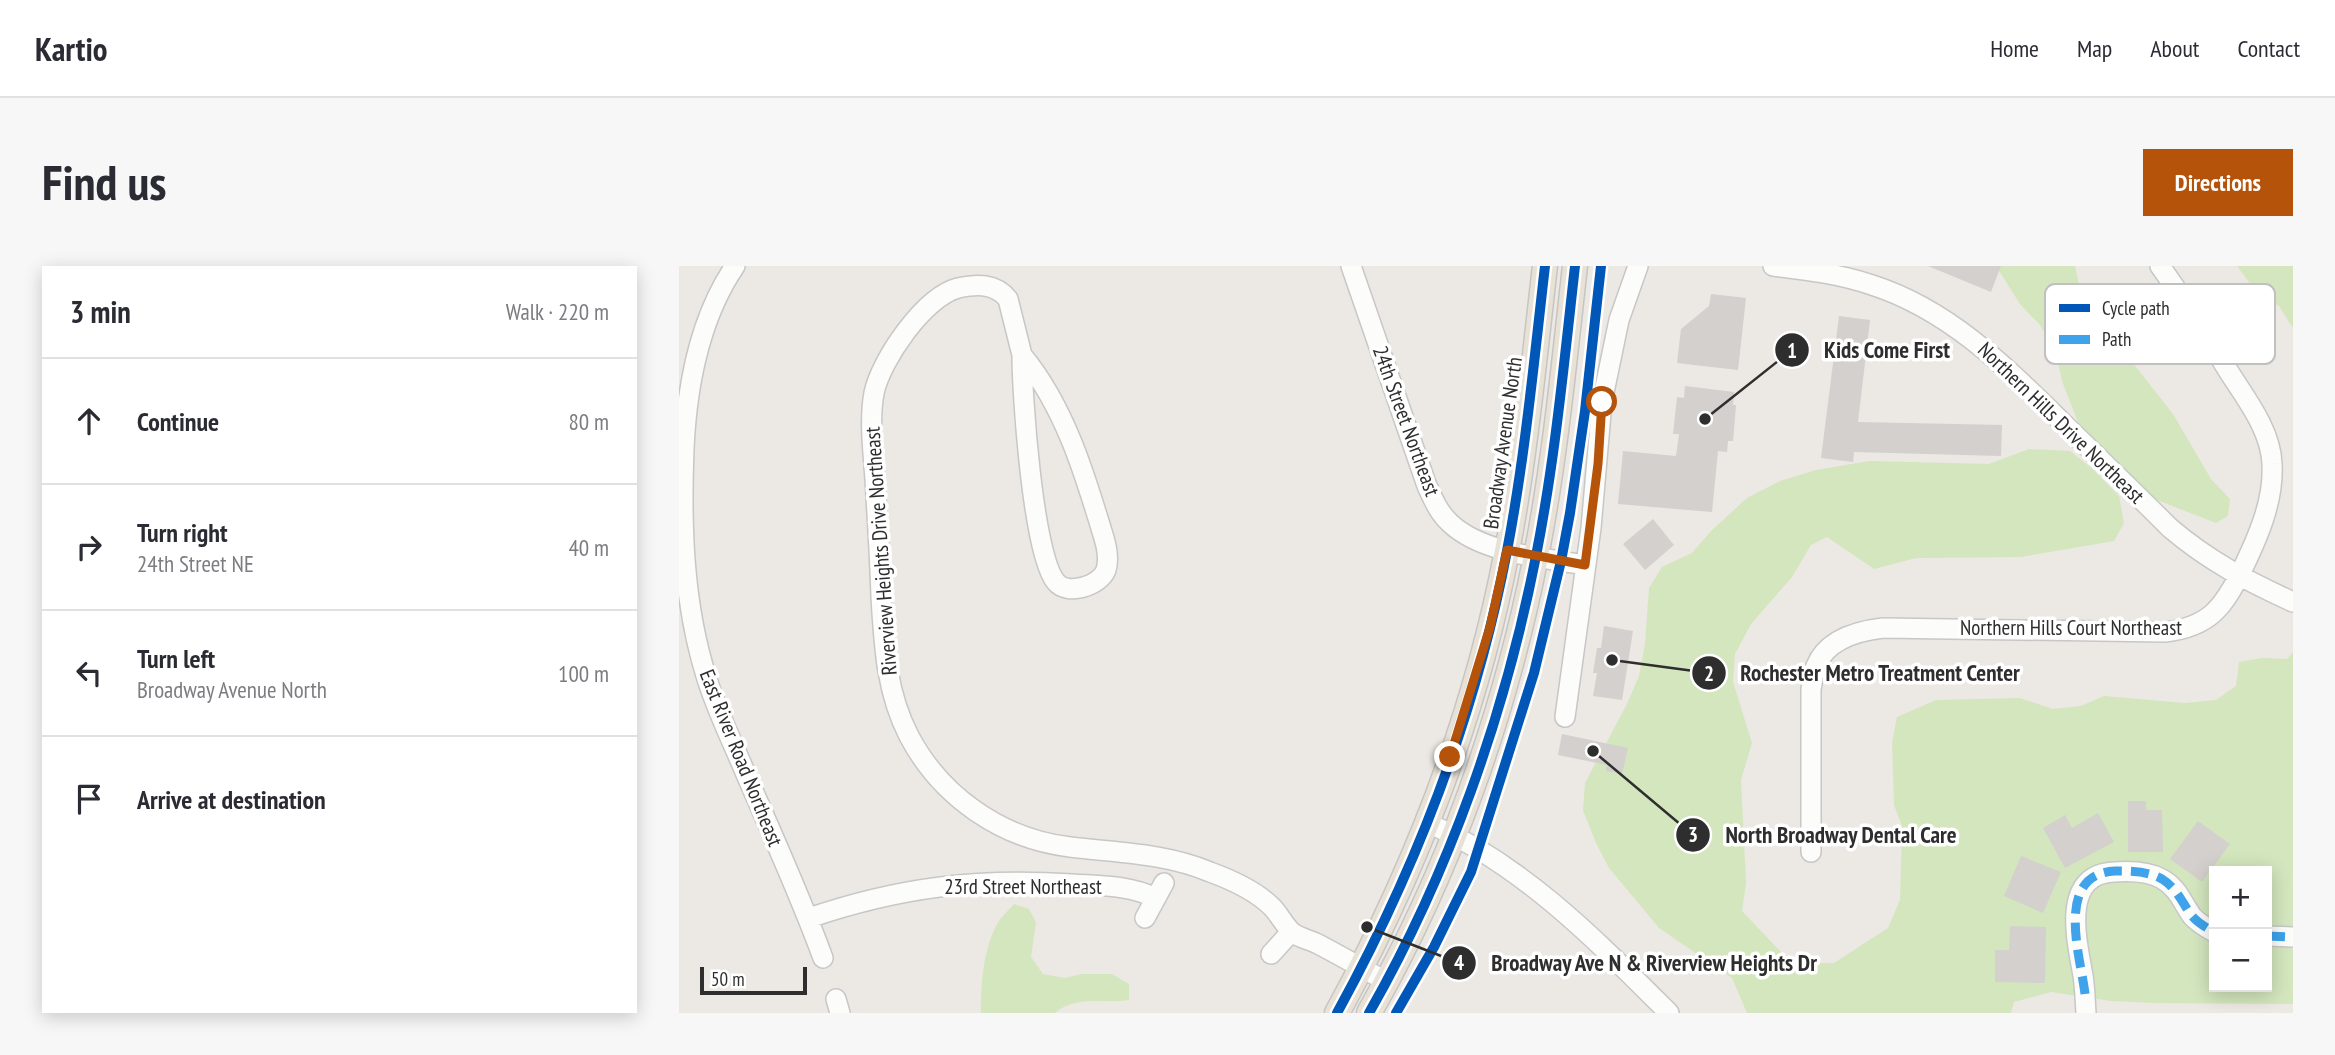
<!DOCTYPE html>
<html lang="en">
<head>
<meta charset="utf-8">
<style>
	:root { --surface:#fff; --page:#f7f7f7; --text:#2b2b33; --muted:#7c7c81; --line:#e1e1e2; --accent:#b45309 }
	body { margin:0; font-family:"PT Sans Narrow",sans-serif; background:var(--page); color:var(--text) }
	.controls { position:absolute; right:21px; bottom:21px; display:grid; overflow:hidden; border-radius:0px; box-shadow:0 4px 18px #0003 }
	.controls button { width:63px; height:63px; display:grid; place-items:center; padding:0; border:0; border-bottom:2px solid var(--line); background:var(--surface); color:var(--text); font:35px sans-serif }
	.scale { position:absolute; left:21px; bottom:18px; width:107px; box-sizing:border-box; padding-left:7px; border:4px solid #2e2e2e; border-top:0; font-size:19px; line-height:24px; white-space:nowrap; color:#2e2e2e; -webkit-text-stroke:5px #fff; paint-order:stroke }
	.stop { position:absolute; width:21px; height:21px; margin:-16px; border:5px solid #b45309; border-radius:50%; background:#fff }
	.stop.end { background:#b45309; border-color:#fff; box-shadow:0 2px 7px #0008 }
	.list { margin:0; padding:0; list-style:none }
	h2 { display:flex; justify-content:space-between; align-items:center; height:91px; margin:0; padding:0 28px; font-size:30px }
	h2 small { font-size:23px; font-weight:400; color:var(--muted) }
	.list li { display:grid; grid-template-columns:46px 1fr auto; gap:21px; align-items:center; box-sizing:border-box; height:126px; padding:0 28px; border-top:2px solid var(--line) }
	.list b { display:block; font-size:26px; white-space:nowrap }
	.list p { margin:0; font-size:23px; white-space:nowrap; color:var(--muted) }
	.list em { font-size:23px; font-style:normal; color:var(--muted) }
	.icon { flex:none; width:38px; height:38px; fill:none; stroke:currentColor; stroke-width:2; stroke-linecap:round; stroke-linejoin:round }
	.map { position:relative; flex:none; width:1614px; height:747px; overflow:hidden; border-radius:0px }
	header { display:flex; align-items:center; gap:42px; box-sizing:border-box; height:98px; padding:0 35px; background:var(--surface); border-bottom:2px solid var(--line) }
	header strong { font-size:33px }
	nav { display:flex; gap:38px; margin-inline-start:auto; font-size:24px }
	.intro { display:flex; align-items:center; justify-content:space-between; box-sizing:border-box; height:168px; padding:0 42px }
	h1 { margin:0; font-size:49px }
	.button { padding:18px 32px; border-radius:0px; background:var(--accent); color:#fff; font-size:24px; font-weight:700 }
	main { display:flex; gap:42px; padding:0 42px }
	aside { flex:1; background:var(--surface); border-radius:0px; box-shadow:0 4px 18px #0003 }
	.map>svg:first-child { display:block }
</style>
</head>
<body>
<header>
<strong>Kartio</strong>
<nav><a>Home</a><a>Map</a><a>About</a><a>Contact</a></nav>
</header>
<div class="intro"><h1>Find us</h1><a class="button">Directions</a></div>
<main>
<aside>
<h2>3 min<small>Walk · 220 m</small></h2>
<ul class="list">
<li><svg class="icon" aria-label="ahead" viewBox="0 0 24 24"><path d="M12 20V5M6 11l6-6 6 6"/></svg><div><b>Continue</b></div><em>80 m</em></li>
<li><svg class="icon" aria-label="right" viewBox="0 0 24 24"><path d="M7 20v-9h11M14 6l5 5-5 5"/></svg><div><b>Turn right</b><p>24th Street NE</p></div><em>40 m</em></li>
<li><svg class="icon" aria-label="left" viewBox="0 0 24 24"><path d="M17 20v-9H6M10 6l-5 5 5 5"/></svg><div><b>Turn left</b><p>Broadway Avenue North</p></div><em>100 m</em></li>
<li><svg class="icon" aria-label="arrive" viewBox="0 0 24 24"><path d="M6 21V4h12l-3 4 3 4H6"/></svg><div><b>Arrive at destination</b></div></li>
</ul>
</aside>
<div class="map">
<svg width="1614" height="747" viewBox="0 0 1614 747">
	<rect width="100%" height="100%" fill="#ece8e4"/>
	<path fill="#d3e6bd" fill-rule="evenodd" d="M1317,0H1396L1403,32L1494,148L1532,213L1551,233L1549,250L1537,257L1478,234L1400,159L1383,115L1377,87L1361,59L1341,38Z
		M1558,0H1614V62L1600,40L1578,27Z
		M1350,183L1391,185L1415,204L1440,230L1445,257L1435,275L1342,291L1237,292L1195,303L1148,271L1132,279L1113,311L1072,358L1056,388L1054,416L1073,477L1062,514L1067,617L1063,645L1103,687L1125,697H1155L1209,662L1221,634L1223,560L1215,539L1213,477L1218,451L1257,434L1341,432L1374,443L1402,440L1425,430L1506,437L1537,434L1557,420L1560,396L1583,392L1608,393L1614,386V738L1476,737L1432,735L1372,726L1335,736L1332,747H1068L1053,712L980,662L930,602L917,577L904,544L906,517L948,438L960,410L966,378L970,322L983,301L1013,287L1032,265L1068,232L1101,215L1137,204L1190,195L1310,198ZM1535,605H1588V721H1535Z
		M335,638L350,643L357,656L352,691L364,708L386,712L403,708H433L450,718V734C424,738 397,729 376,747H302C302,718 304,686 317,660C321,652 329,645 335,638Z"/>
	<path fill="#d3d0cd" d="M1249,0H1322L1312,26Z
		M1032,28L1067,32L1059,104L998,97L1002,63L1030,40Z
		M1160,50L1191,54L1179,156L1323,159L1322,190L1175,186L1174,196L1142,192Z
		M1006,120L1055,126L1054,139H1057L1054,175H1049L1048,186L1039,185L1033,246L939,238L944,185L997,190L1000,168H994L998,131L1005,132Z
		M974,253L995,279L966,304L944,278Z
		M925,360L954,365L943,434L914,430L918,407H914L918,382H922Z
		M883,468L949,482L943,508L927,505L928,499L879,489Z
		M1449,535H1467V544H1483L1484,586H1449Z
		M1419,547L1435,576L1386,602L1364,562L1386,549L1393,562Z
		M1519,555L1551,578L1523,616L1491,593Z
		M1342,590L1382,606L1364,647L1325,630Z
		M1331,660L1367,661L1366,717L1316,716V684H1330Z"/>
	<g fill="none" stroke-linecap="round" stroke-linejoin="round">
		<defs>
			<path id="minor" d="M56,0C20,53 8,119 5,182C2,259 4,338 28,413C38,445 53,475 66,506C93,568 121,629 144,692
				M672,0L748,220C754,233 760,247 771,257C802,287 865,292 906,299
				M1094,0C1128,4 1161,8 1193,19C1271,44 1328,102 1385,158C1420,192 1456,227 1491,262C1530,295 1568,315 1614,336
				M343,89L329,33C316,17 298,18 279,22C245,31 202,94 195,127C189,160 196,198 197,231C199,264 201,298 202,331C205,379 207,426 230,470C262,531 323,573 391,581C439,587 486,587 531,606C553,614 577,625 593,641C601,649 606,661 614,667C621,672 631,674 639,678C662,690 684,703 707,715
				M343,89C386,141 406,209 425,272C428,282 430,294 427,304C421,320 388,330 377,316C354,290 343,128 343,89Z
				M886,451L912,262L923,136L940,54L959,0
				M749,557C844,599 917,674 990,747
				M1132,586V423C1134,415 1134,407 1137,400C1148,373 1178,365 1204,362L1486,366C1530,361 1544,342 1563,304C1579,271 1595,235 1593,198C1592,162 1563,128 1545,98C1525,65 1504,32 1481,0
				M130,652C221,621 298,612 393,618C423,620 450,619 477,632
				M466,652L485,617
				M1588,670L1614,671
				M592,688L612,666
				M157,733L161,747
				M1407,747C1406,733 1406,718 1403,704C1397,671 1383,608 1435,606C1450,605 1469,605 1483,613C1499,622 1503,636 1513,650C1519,657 1528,662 1535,666"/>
			<path id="major" d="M658,747C737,603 797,447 828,285C846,191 855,95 866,0
				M690,747C770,607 826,448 857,290C876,194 885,97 896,0"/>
		</defs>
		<use href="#minor" stroke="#c8c7c7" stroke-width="22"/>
		<use href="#major" stroke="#c6c5c4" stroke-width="27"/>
		<use href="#minor" stroke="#fcfcfb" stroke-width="19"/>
		<use href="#major" stroke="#e8e1d6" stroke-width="24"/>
		<path stroke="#3ea3eb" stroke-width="9" stroke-dasharray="18 9" stroke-linecap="butt" d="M1588,670L1614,671
			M1406,728C1402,692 1374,608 1436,605C1451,605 1469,605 1483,613C1499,623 1503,637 1513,650C1519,657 1528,662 1535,666"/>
		<defs>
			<path id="cycleway" d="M658,747C737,603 797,447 828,285C846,191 855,95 866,0
				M690,747C770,607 826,448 857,290C876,194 885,97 896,0
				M717,747L755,681L792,606L855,407L882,295L891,247L906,145L922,0"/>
		</defs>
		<use href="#cycleway" stroke="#fff" stroke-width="15"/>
		<use href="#cycleway" stroke="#0057b8" stroke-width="10"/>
	</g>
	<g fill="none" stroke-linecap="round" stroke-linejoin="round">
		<path stroke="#b45309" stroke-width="9" d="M771,491L811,361L828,284L906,299L919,198L923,136"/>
	</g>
	<g text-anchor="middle" stroke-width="7" stroke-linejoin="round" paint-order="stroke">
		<g font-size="21" fill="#2e2e2e" stroke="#fff">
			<text transform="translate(727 155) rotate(70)" y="7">24th Street Northeast</text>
			<text transform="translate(1382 157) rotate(44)" y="7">Northern Hills Drive Northeast</text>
			<text transform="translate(824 177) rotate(-82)" y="7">Broadway Avenue North</text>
			<text transform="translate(202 285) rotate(-94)" y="7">Riverview Heights Drive Northeast</text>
			<text x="1392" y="369">Northern Hills Court Northeast</text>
			<text transform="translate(62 492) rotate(68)" y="7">East River Road Northeast</text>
			<text x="344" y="628">23rd Street Northeast</text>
		</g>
	</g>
	<rect x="1366" y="18" width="230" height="80" rx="10" fill="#fff" stroke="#c0c0c0" stroke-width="2"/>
	<rect x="1380" y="38" width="31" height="8" fill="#0057b8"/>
	<rect x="1380" y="69" width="31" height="9" fill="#3ea3eb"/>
	<g font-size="19" fill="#2e2e2e">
		<text x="1423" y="49">Cycle path</text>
		<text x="1423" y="80">Path</text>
	</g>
	<path fill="none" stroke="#2e2e2e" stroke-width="2.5" d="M1026 153L1113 84M933 394L1030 407M914 485L1014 569M688 661L780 697"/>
	<g fill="#2e2e2e" stroke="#fff" stroke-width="2.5">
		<circle cx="1026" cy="153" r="7"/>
		<circle cx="933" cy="394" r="7"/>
		<circle cx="914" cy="485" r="7"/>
		<circle cx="688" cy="661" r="7"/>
		<circle cx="1113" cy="84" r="18"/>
		<circle cx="1030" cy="407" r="18"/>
		<circle cx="1014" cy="569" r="18"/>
		<circle cx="780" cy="697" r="18"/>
	</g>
	<g font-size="21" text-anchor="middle" font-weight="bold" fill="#fff">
		<text x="1113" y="92">1</text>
		<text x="1030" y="415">2</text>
		<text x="1014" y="576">3</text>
		<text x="780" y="704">4</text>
	</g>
	<g font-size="23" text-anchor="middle" font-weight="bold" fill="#2e2e2e" stroke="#fff" stroke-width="7" stroke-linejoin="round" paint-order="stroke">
		<text x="1208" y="92">Kids Come First</text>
		<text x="1201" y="415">Rochester Metro Treatment Center</text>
		<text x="1162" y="577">North Broadway Dental Care</text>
		<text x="975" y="705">Broadway Ave N &amp; Riverview Heights Dr</text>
	</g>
</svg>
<div class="controls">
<button>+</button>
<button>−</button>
</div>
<div class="scale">50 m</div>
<div class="stop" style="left:923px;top:136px"></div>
<div class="stop end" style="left:771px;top:491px"></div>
</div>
</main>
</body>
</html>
